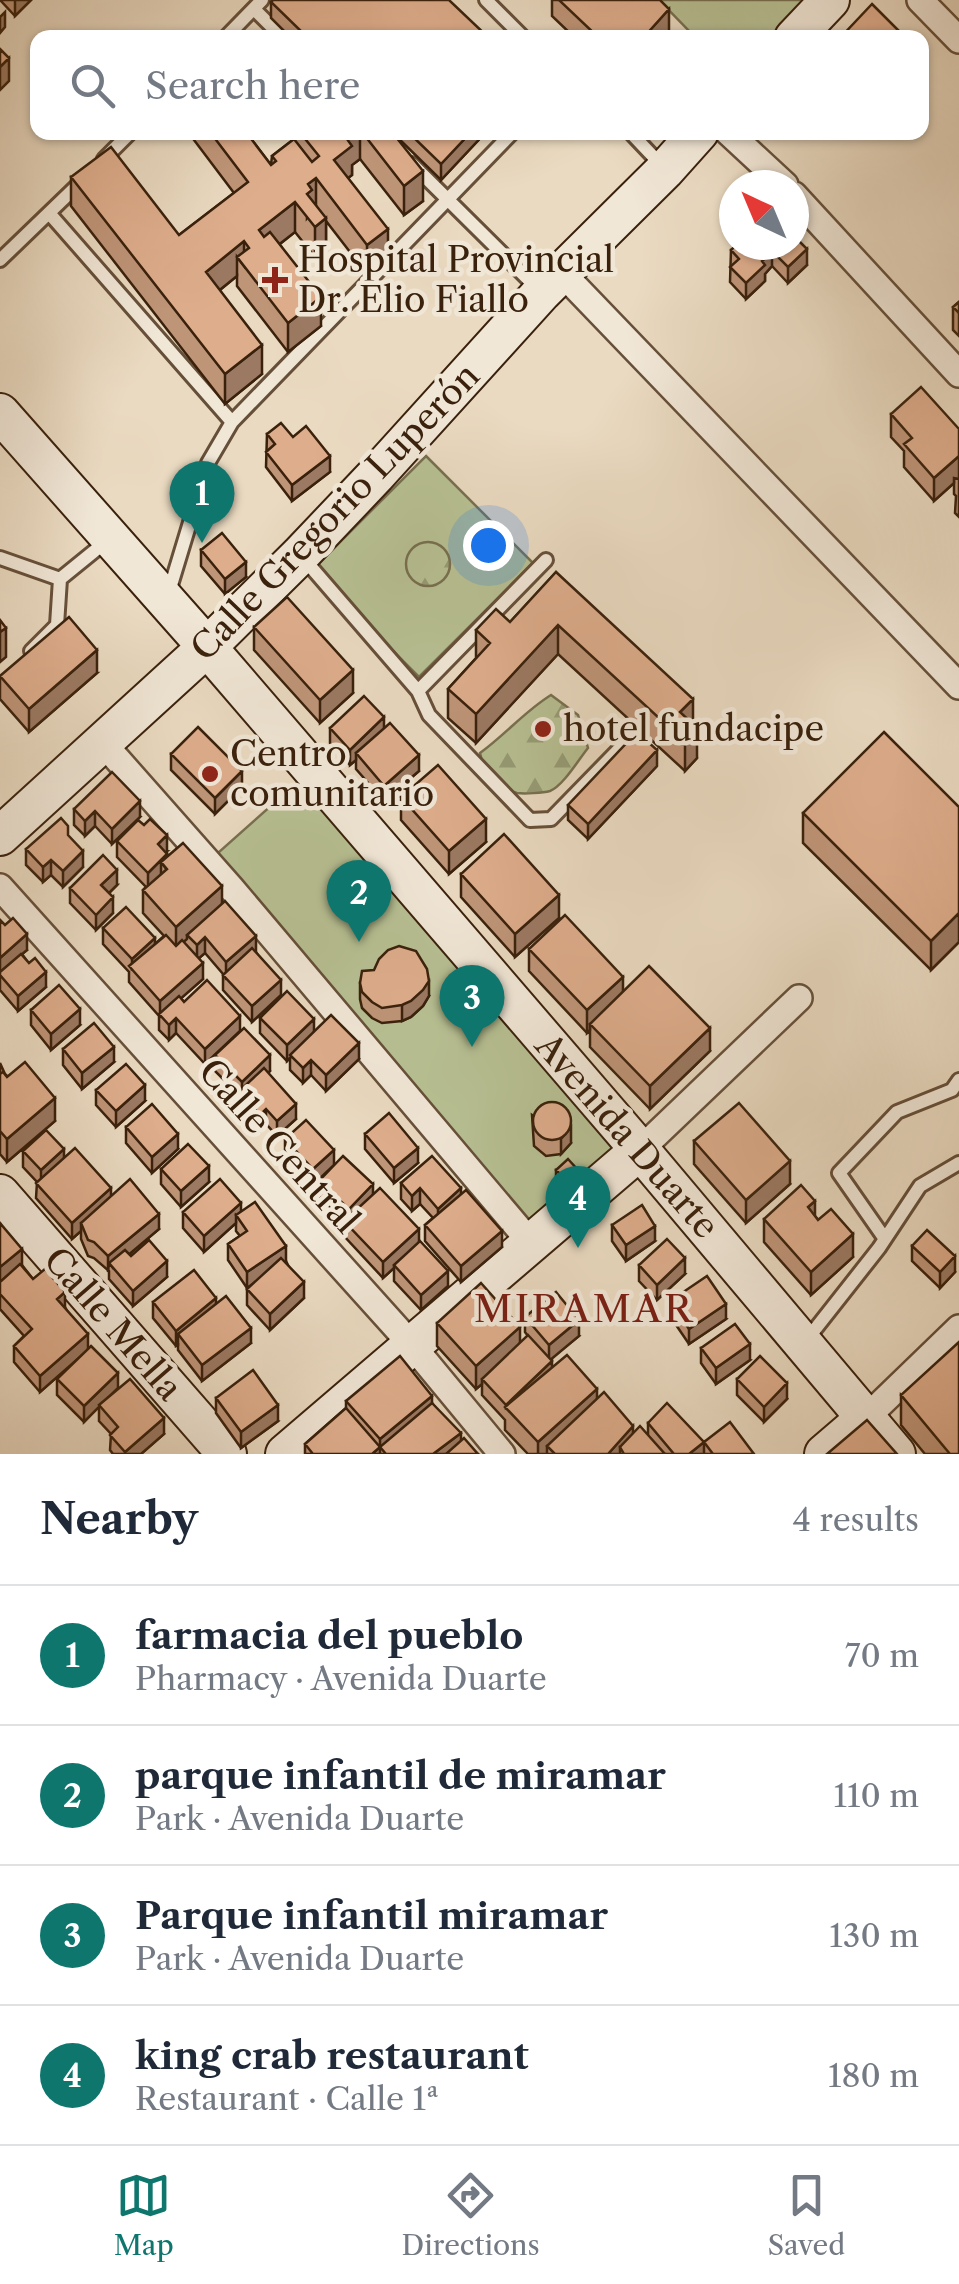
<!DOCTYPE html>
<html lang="en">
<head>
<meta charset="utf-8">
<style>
	:root { --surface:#fff; --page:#f2f2f3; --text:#1f2937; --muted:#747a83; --line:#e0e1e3; --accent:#0f766e }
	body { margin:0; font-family:"Libre Caslon Text",serif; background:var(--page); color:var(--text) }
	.compass { position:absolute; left:719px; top:170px; width:90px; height:90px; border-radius:50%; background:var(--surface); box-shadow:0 2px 8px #0004; rotate:316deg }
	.you { position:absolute; left:488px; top:545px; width:35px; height:35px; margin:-25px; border:8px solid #fff; border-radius:50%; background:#1a73e8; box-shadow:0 0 0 15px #1a73e833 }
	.badge { display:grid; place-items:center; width:65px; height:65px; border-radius:50%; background:var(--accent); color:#fff; font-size:32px; font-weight:700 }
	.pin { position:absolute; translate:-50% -82px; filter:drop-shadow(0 2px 5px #0008) }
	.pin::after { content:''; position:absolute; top:52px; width:35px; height:30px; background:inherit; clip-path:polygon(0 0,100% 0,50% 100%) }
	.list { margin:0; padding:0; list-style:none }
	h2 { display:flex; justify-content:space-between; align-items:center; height:130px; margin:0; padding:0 40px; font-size:42px }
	h2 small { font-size:32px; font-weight:400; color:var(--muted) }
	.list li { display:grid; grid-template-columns:65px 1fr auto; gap:30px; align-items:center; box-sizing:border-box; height:140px; padding:0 40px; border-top:2px solid var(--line) }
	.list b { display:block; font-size:38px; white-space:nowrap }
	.list p { margin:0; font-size:32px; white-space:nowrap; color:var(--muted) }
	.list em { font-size:32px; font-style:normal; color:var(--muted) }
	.icon { flex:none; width:55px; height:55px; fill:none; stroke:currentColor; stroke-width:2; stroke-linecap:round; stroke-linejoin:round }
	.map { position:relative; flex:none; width:959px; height:1454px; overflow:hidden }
	.search { position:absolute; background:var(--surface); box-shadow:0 2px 8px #0004; left:30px; right:30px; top:30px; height:110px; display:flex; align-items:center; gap:25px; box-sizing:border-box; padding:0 35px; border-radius:20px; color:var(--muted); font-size:38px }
	.sheet { height:690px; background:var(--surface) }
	nav { display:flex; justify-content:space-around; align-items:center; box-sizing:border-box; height:140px; border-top:2px solid var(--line); background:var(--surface); font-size:28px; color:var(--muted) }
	nav a { display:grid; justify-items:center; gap:5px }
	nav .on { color:var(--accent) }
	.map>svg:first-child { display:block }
</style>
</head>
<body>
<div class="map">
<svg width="959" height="1454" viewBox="0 0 959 1454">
	<defs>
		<pattern id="forest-firs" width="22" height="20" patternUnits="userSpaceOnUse" patternTransform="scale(2.5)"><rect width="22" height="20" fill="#b7c093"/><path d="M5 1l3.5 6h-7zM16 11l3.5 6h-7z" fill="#969c76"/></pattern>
	</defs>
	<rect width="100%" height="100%" fill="#eadac1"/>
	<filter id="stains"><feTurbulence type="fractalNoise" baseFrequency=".002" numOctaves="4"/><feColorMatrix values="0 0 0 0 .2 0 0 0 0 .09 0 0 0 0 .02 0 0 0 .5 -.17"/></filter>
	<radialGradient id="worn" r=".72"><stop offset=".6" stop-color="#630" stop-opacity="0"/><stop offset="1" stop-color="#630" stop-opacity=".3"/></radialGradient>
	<path fill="#b7c093" stroke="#787050" stroke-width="2.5" d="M659,0H817L779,38L695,37Z
		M426,456L533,563L419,677L312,570Z
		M300,780L620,1157L537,1233L210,860Z"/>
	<path fill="url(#forest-firs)" stroke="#787050" stroke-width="2.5" d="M406 564a22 22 0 1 1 44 0a22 22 0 1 1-44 0Z
		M551,695L578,715L588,748C579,759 563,786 550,791C543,793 524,794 517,793C502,790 482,768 480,753C505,735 525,711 551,695Z"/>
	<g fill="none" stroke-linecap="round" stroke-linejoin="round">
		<defs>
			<path id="lane" d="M486,0L524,38
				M254,9L283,38
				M225,38L262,0
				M630,132L664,168
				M104,159L131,132
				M412,164L540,291
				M49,213L232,422
				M0,260L83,180
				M0,558L60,579L108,540
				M304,559L418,691L546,560
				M168,595L208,463L232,422L513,132
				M31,651L57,625L60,579
				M418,691L429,715L530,820L551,819L628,740
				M885,1239L839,1173L897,1112L952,1090L959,1080
				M805,1342L879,1248L920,1186L959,1163"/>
			<path id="street" d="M920,0L959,40
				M728,132L785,185
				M794,195L959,374
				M563,274L959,686
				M103,743L232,889L531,1243
				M0,887L411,1344L502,1454
				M640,1150L799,998
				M866,1418L959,1328"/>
			<path id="secondary" d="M794,38L830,0
				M0,413L207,647L640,1150L896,1454
				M0,836L207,647L300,555L376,475L542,292L665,170L699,132
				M0,1194L227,1454
				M285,1454L640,1150
				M824,1454L866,1418"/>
		</defs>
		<use href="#lane" stroke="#664f39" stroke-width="18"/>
		<use href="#street" stroke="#664f39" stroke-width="30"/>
		<use href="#secondary" stroke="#3a210c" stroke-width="42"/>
		<use href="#lane" stroke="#f1e7d7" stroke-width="12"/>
		<use href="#street" stroke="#f1e7d7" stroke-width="25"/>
		<use href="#secondary" stroke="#f1e7d7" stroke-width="38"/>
	</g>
	<path fill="#bf9578" stroke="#3a210c" stroke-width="2.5" d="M0,0H31L15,16Z
		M552,0H660L669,32L664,38H575L552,16Z
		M271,2L489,38H291L271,18Z
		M188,132H246L271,165L272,156L294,139L289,132H486L441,180L396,136L423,201L404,215L360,159L352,165V175L348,178L388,258L367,274L326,221V248L315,257L295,232L280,244L321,326L288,352L237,286V276L220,290L262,374L225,404L71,206V177L179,235L234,193Z
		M794,245L807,265L788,283L772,266L765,274V281L746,299L730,282L731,250Z
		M959,302V336L953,330V307Z
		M891,414L959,429V517L955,513L956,496L954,494V483L934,501L904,467V451L891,437Z
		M267,434L293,437L330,472L292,501L266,467Z
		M201,550L246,577L225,594L201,566Z
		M556,572L693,724L697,758L685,771L558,654L476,743L448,718V689L476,658V630L510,622Z
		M254,627L353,693L320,723L254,650Z
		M97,673L29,732L0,699V676Z
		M330,728H384L419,771L384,801L356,769V760L350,765L330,743Z
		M171,754L242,787L215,814L171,770Z
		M657,766L588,839L568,820V805Z
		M401,797L486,842L449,874L401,820Z
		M959,807V942L931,970L803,843V813Z
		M74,809L140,817L112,844L95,826L85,836L74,825Z
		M68,836L83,867L63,887L51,875L43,882L26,865V849Z
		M117,841L167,851L165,852L167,857L222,904L256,952L281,995L252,1022L223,990V974L205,953L199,958L203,979L181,998L184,1002L240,1031L270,1071L268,1073L296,1119L277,1136L266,1124L260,1131L252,1122L246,1127L233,1112V1097L237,1093L215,1071V1055L219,1052L205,1064L176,1033L169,1040L159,1030V1016L129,982V972L103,944V928L155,944L164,936L143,913V890L146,887L117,857Z
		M461,874L559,918L515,957L461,897Z
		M117,885L109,893L113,913L96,930L70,903V888Z
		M0,920L27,950L22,954L46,987L18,1011L0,990Z
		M529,949L623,992L710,1051L650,1109L590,1047V1030L587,1033L529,971Z
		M360,983L429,996L423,1006L411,1017L402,1021L382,1023L372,1018L362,1008L360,999Z
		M31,1010L80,1025L51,1050L31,1025Z
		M260,1018L314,1032L359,1059L326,1091L311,1075L303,1083L290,1070V1057L287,1061L260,1033Z
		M63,1049L114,1062L82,1089L63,1065Z
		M0,1063L5,1074L55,1121L7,1162L0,1154Z
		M96,1090L145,1101L116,1127L96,1105Z
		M532,1115L571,1143L561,1154L546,1156L534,1146Z
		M126,1127L178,1149L152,1173L126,1143Z
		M365,1134L418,1163L394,1183L365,1149Z
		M285,1139L334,1165L373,1194L419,1242L448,1286L421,1310L394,1281V1268L383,1278L344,1236V1221L319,1196V1181L333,1166L313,1185L285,1154Z
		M694,1141L790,1184L746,1223L694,1164Z
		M23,1151L64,1158L111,1196L159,1229L129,1254L167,1277L133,1306L109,1279V1271L94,1258L88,1256L81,1239V1231L72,1239L36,1198L37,1182L23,1167Z
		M161,1169L209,1182L181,1207L161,1184Z
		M556,1170L577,1177L566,1188L556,1178Z
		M401,1183L461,1194L502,1247L461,1282L425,1241V1225L433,1218L420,1204L412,1211L401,1199Z
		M183,1212H241L286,1261L304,1298L270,1330L247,1305V1289L252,1285L247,1288L228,1260V1244L240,1236L236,1231V1223L204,1252L183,1228Z
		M815,1216L853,1257L811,1295L764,1242V1219Z
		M0,1223L22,1265L33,1279L65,1307L88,1349L118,1388L108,1397L164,1434L141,1454H113L110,1450L111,1434L99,1421V1406L84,1422L57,1395V1379L76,1360L40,1392L14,1362V1346L24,1336L0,1309Z
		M612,1225L655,1241L626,1261L612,1241Z
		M912,1246L955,1272L940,1288L912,1261Z
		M639,1265L685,1274L657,1300L639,1281Z
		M670,1301L726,1319L689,1344L670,1316Z
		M153,1302L216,1304L251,1343L202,1381L178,1350V1345L176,1346L153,1318Z
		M525,1317L579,1336L550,1359L552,1368L597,1398L633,1434H648V1423L704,1442L754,1454H528L505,1430V1420L482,1395V1384L476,1389L437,1346V1323L520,1343L528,1336L525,1332Z
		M701,1348L750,1360L716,1384L701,1363Z
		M737,1379L787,1399L764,1422L737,1395Z
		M901,1395L959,1454H925L901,1425Z
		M216,1398L278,1421L241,1448L216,1413Z
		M346,1401L432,1403L461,1441L478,1454H305V1444L346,1408Z"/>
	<path fill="#9b7962" stroke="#3a210c" stroke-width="2.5" d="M15,0H31L15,16Z
		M669,9V32L664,38H643Z
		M5,12V27L0,33V17Z
		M9,58V81L0,90V67Z
		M356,132H360V159L352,165V175L334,189V160L347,139Z
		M471,132H486L441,180V164Z
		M423,171V201L404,215V186Z
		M316,178V207L307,218L308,184Z
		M295,202V232L259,260V230Z
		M326,218V248L315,257V227Z
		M388,229V258L367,274V245Z
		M244,241V266L237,257V276L206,301V272Z
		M807,249V265L788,283V267Z
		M772,251V266L765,274V281L746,299V283L762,261Z
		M321,297V326L288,352V323Z
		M262,345V374L225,404V374Z
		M330,456V472L292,501V485Z
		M959,456V479L954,478V483L934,501V478Z
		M246,562V577L225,594V579Z
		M558,625V654L476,743V714Z
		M6,628V657L0,662V632Z
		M97,650V673L29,732V709Z
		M353,670V693L320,723V700Z
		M693,699V728L680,712Z
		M384,717V733L356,753V760L350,765V750Z
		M697,728V758L685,771V742Z
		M657,750V766L588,839V824Z
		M419,755V771L384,801V786Z
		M242,771V787L215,814V798Z
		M140,801V817L112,844V829Z
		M95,811V826L85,836V821Z
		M486,819V842L449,874V851Z
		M167,835V851L158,860V844Z
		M83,851V867L63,887V871Z
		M167,854V870L161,862V876L148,888V873Z
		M51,860V875L43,882V867Z
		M117,870V885L101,901V885Z
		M222,886V908L187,935V939L176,949V927Z
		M559,895V918L515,957V934Z
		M113,897V913L96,930V915Z
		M959,913V942L931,970V941Z
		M27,934V950L0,973V958Z
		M256,936V951L226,978V962Z
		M205,937V953L197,960V945Z
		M155,938V954L132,969V959Z
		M203,963V979L160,1017V1001Z
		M46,972V987L18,1011V996Z
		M623,977V1000L590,1024V1030L587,1033V1010Z
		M281,980V995L252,1022V1006Z
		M429,981V996L423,1006L411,1017L402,1021V1005Z
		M80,1009V1025L51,1050V1034Z
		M240,1016V1031L205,1064V1049Z
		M176,1018V1033L169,1040V1025Z
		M314,1019V1034L287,1061V1045Z
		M710,1028V1051L650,1109V1086Z
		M359,1043V1059L326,1091V1075Z
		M114,1047V1062L82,1089V1073Z
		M270,1055V1071L242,1098V1082Z
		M311,1060V1075L303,1083V1068Z
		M145,1085V1101L116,1127V1111Z
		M55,1098V1121L7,1162V1139Z
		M296,1104V1119L277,1136V1121Z
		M252,1106V1122L246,1127V1112Z
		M266,1109V1124L260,1131V1115Z
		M571,1127V1143L561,1154V1139Z
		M178,1134V1149L152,1173V1157Z
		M418,1148V1163L394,1183V1168Z
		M64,1149V1164L41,1186V1170Z
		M334,1150V1165L313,1185V1169Z
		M790,1161V1184L746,1223V1200Z
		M209,1166V1182L181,1207V1191Z
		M577,1169V1177L566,1188V1180Z
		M373,1184V1199L349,1225V1209Z
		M111,1188V1204L81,1223V1231L72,1239V1223Z
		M420,1188V1204L412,1211V1196Z
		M461,1188V1204L438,1224V1209Z
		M815,1201V1224L808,1207Z
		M241,1203V1219L236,1215V1223L204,1252V1236Z
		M159,1214V1229L113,1268L109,1263L108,1272V1256Z
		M655,1226V1241L626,1261V1245Z
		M419,1229V1244L394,1265V1268L383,1278V1262Z
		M502,1231V1247L461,1282V1266Z
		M853,1234V1257L811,1295V1272Z
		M286,1246V1261L247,1288V1272Z
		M22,1249V1265L0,1282V1267Z
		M955,1256V1272L940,1288V1272Z
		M685,1258V1274L657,1300V1285Z
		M167,1261V1277L133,1306V1291Z
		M448,1271V1286L421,1310V1295Z
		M304,1282V1298L270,1330V1314Z
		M65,1292V1307L57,1315V1299Z
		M216,1298V1313L178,1334V1345L176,1346V1331Z
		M726,1304V1319L689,1344V1329Z
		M579,1320V1336L549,1361V1345Z
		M520,1327V1349L482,1379V1384L476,1389V1366Z
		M251,1328V1343L202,1381V1365Z
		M88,1334V1350L40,1392V1376Z
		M750,1344V1360L716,1384V1368Z
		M552,1361V1377L506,1408V1405Z
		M118,1373V1388L84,1422V1406Z
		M787,1383V1399L764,1422V1407Z
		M597,1389V1412L547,1446V1454H538V1442Z
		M432,1396V1419L380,1447V1454H372L380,1447V1439Z
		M278,1405V1421L241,1448V1432Z
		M164,1418V1434L141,1454H125V1452Z
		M633,1426V1449L620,1447V1454H608Z
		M461,1433V1448L453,1454H433Z
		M704,1442V1454H689Z"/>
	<path fill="#dead8c" stroke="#3a210c" stroke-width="2.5" d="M273,0H449L489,38H308L271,2Z
		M559,0H660L669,9L643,38H599Z
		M872,4L906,38H840Z
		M0,49L9,58L0,67Z
		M210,132H246L271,165L276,161L272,156L294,139L312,162L319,156L302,135L305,132H356L347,139L352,146L334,160L388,229L367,245L316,178L308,184L312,190L307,194L326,218L315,227L295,202L259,230L264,237L270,232L321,297L288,323L237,257L249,248L244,241L206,272L262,345L225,374L71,177L111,147L179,235L248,182Z
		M362,132H392L423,171L404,186Z
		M408,132H471L441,164Z
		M794,236L807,249L788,267L772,251L762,261L765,265L746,283L730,267L739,259L731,250L736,245H794Z
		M959,302V313L953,307Z
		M921,387L959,429V456L934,478L904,444L912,438L891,414Z
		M281,423L293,437L306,426L330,456L292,485L266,452L275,444L267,434Z
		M222,533L246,562L225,579L201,550Z
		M556,572L693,699L680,712L697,728L685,742L558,625L476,714L448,689L490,643L476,630L496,609L510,622Z
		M287,597L353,670L320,700L254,627Z
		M69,617L97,650L29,709L0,676Z
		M0,620L6,628L0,632Z
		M364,696L384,717L350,750L330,728Z
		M390,723L419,755L384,786L356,753Z
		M198,727L242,771L215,798L171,754Z
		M637,732L657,750L588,824L568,805Z
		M884,732L959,807V913L931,941L803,813Z
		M438,765L486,819L449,851L401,797Z
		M112,772L140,801L112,829L95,811L85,821L74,809Z
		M61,818L68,826V835L83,851L63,871L51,860L43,867L26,849Z
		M150,819L167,835L158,844L167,854L148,873L117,841L138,820L144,825Z
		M504,834L559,895L515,934L461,874Z
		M183,843L222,886L176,927L143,890L167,869L161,862Z
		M103,855L117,870L101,885L113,897L96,915L70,888Z
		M225,901L256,936L226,962L205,937L197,945L187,935Z
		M126,907L155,938L132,959L103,928Z
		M565,915L623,977L587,1010L529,949Z
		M13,918L27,934L0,958V920L5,925Z
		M166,935L176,946L182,940L203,963L160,1001L129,966Z
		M399,946L416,951L427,969L429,981L423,990L411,1001L402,1005L382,1008L372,1002L362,992L360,983L362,971L374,970L379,959L388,950Z
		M252,948L281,980L252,1006L223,975Z
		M21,954L29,963L35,958L46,972L18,996L0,975V972Z
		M649,966L710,1028L650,1086L590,1024Z
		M207,980L240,1016L205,1049L176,1018L169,1025L159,1014L179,996L184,1002Z
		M59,985L80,1009L51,1034L31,1010Z
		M287,991L314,1019L287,1045L260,1018Z
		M331,1015L359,1043L326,1075L311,1060L303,1068L290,1055Z
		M94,1023L114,1047L82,1073L63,1049Z
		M244,1028L270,1055L242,1082L215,1055Z
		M25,1062L55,1098L7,1139L0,1131V1074L3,1072L7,1077Z
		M126,1064L145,1085L116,1111L96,1090Z
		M264,1068L296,1104L277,1121L266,1109L260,1115L252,1106L246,1112L233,1097Z
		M533 1121a19 19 0 1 1 38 0a19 19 0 1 1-38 0Z
		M739,1103L790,1161L746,1200L694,1141Z
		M152,1104L178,1134L152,1157L126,1127Z
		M389,1113L418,1148L394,1168L365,1134Z
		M306,1120L334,1150L313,1169L285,1139Z
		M46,1130L64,1149L41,1170L23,1151Z
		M188,1144L209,1166L181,1191L161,1169Z
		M75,1148L111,1188L72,1223L36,1183Z
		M343,1156L373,1184L349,1209L319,1181Z
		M432,1156L461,1188L438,1209L420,1188L412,1196L401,1183Z
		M568,1159L577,1169L566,1180L556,1170Z
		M130,1179L159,1214L108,1256L94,1242L88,1240L81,1223Z
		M220,1179L241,1203L204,1236L183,1212Z
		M801,1185L815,1201L808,1207L818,1220L831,1209L853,1234L811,1272L764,1219Z
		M380,1188L419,1229L383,1262L344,1221Z
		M466,1190L502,1231L461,1266L425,1225Z
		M255,1202L286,1246L247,1272L228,1244L247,1231L236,1215Z
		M642,1205L655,1226L626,1245L612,1225Z
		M0,1223L22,1249L0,1267Z
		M927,1230L955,1256L940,1272L912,1246Z
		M667,1239L685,1258L657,1285L639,1265Z
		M149,1240L167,1261L133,1291L109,1263L125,1250L131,1256Z
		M420,1241L448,1271L421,1295L394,1265Z
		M281,1258L304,1282L270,1314L247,1289Z
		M20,1264L33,1279L45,1269L65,1292L57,1299L88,1334L40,1376L14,1346L32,1329L0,1294V1282Z
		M194,1270L216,1298L176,1331L153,1302Z
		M707,1276L726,1304L689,1329L670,1301Z
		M481,1283L520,1327L476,1366L437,1323Z
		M556,1292L579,1320L549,1345L525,1317Z
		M226,1296L251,1328L202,1365L178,1334Z
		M735,1324L750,1344L716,1368L701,1348Z
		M528,1335L552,1361L506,1405L482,1379Z
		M959,1342V1454H950L901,1395Z
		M91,1346L118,1373L84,1406L57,1379Z
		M567,1355L597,1389L538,1442L505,1407Z
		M400,1356L432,1396L380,1439L346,1401Z
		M760,1356L787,1383L764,1407L737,1379Z
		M253,1370L278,1405L241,1432L216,1398Z
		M130,1379L164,1418L125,1452L110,1435L118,1427L99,1405Z
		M604,1392L633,1426L608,1454H555L547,1446Z
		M432,1403L461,1433L433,1454H386L380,1447L372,1454H313L305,1444L346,1408L380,1447Z
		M667,1403L704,1442L730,1422L754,1454H713L704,1442L689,1454H674L648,1423Z
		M867,1420L897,1454H827Z
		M640,1426L665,1454H624L620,1447Z
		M464,1438L478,1454H446Z"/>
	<g fill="#8f2418" stroke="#f1e7d7" stroke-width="4">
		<path d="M270 265h10v10h10v10h-10v10h-10v-10h-10v-10h10z"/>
		<circle cx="543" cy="729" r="10"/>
		<circle cx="210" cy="774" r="10"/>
	</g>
	<g text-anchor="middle" stroke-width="9" stroke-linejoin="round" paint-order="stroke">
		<g font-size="35" fill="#3a210c" stroke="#f1e7d7" text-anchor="start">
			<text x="298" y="272">Hospital Provincial<tspan x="298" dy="40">Dr. Elio Fiallo</tspan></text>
			<text x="563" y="741">hotel fundacipe</text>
			<text x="230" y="766">Centro<tspan x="230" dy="40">comunitario</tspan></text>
		</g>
		<g font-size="35" fill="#3a210c" stroke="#f1e7d7">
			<text transform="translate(335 512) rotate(-46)" y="12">Calle Gregorio Luperón</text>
			<text transform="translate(627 1136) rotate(49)" y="12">Avenida Duarte</text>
			<text transform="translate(279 1146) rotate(48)" y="12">Calle Central</text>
			<text transform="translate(113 1324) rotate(49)" y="12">Calle Mella</text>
		</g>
		<g font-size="38" letter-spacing="2.5" fill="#7a1f14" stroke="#f1e7d7">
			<text x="584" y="1322">MIRAMAR</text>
		</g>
	</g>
	<rect width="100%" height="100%" filter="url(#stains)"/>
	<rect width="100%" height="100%" fill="url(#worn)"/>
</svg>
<svg class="compass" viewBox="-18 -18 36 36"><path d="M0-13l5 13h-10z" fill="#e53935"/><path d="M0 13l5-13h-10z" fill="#747a83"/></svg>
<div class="you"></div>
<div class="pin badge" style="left:202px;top:543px">1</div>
<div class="pin badge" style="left:359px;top:942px">2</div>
<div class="pin badge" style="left:472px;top:1047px">3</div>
<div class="pin badge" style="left:578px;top:1248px">4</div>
<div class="search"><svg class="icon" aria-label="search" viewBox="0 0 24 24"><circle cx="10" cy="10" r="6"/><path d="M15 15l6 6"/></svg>Search here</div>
</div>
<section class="sheet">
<h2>Nearby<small>4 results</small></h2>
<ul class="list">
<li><span class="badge">1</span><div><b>farmacia del pueblo</b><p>Pharmacy · Avenida Duarte</p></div><em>70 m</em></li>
<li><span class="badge">2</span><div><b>parque infantil de miramar</b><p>Park · Avenida Duarte</p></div><em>110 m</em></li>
<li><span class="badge">3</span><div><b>Parque infantil miramar</b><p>Park · Avenida Duarte</p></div><em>130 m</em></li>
<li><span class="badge">4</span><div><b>king crab restaurant</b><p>Restaurant · Calle 1ª</p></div><em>180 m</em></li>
</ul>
</section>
<nav>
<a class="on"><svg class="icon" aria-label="map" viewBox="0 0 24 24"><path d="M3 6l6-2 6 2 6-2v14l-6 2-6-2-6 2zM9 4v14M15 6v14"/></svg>Map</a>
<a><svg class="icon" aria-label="directions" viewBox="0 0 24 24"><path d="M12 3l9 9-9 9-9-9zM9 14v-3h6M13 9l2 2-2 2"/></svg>Directions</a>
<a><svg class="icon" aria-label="saved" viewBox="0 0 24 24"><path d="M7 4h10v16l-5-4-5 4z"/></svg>Saved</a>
</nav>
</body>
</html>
